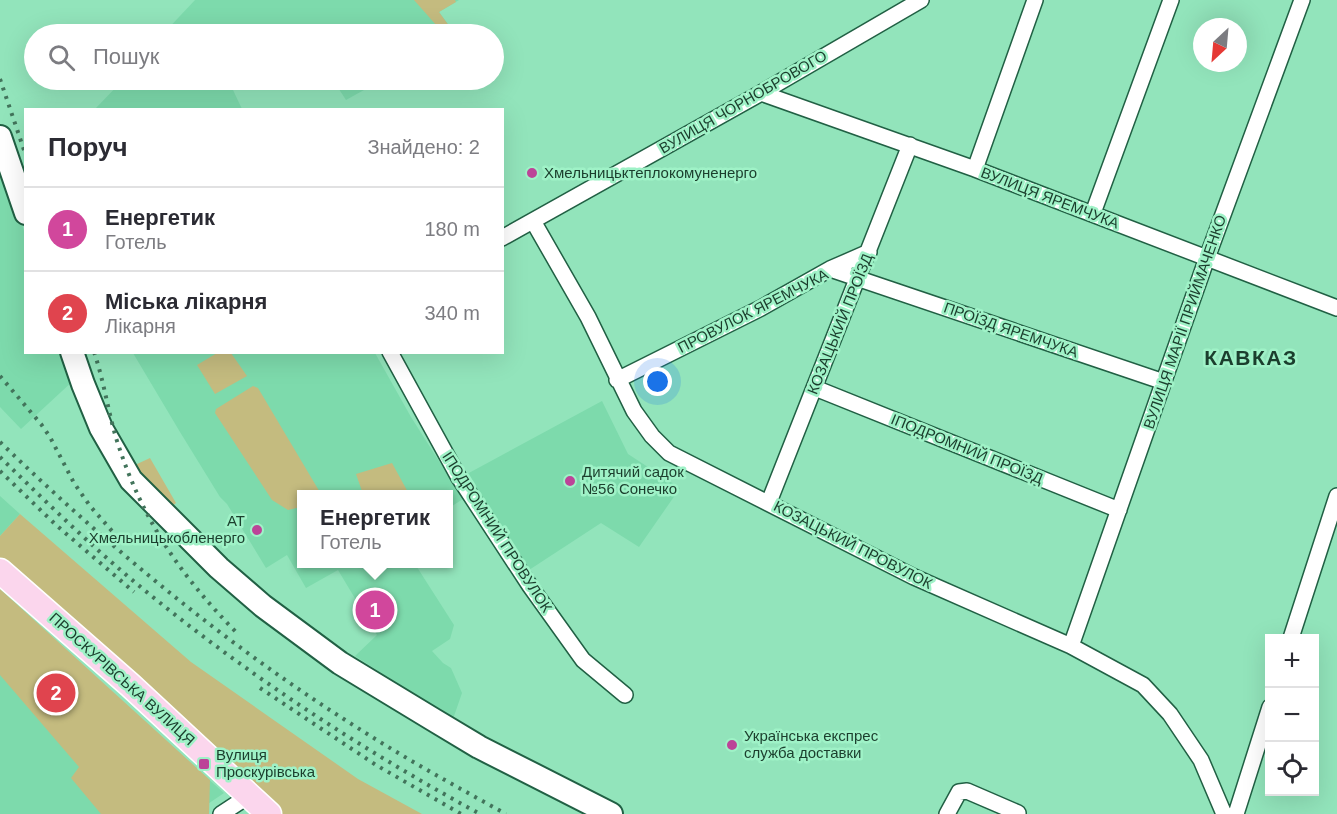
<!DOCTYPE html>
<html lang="uk">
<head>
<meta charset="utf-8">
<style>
	:root { --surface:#fff; --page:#f2f2f3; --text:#2b2b33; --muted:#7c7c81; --line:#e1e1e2; --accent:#bc4498 }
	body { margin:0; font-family:Arial,sans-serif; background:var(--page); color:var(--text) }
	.controls { position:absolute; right:18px; bottom:18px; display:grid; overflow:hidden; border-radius:0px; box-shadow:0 6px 24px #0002 }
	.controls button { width:54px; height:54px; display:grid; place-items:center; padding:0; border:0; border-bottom:2px solid var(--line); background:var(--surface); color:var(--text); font:30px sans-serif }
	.compass { position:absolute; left:1193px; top:18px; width:54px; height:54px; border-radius:50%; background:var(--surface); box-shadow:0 6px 24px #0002; rotate:206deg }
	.you { position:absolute; left:658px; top:382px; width:21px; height:21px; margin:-15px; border:4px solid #fff; border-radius:50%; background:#1a73e8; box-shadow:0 0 0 9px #1a73e833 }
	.badge { display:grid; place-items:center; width:39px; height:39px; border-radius:50%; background:var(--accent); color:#fff; font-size:20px; font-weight:700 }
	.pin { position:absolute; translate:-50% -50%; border:3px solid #fff; box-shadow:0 2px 6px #0006 }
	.popup { position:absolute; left:297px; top:490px; width:156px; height:78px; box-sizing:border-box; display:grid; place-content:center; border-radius:0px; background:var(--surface); filter:drop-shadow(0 2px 4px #0005); font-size:20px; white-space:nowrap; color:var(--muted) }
	.popup b { font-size:22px; color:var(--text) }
	.popup::after { content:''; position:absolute; left:50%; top:100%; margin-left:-12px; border:12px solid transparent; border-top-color:var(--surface) }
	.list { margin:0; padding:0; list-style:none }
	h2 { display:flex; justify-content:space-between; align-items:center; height:78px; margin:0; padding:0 24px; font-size:26px }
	h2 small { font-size:20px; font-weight:400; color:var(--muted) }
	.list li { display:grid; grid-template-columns:39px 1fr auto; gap:18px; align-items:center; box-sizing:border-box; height:84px; padding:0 24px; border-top:2px solid var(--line) }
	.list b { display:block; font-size:22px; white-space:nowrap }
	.list p { margin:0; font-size:20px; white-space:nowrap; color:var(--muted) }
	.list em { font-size:20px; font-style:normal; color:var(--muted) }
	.icon { flex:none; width:33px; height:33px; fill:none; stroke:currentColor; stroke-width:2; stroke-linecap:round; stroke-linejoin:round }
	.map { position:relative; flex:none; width:1337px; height:814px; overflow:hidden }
	.search { position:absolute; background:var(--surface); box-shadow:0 6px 24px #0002; left:24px; top:24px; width:480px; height:66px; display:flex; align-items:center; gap:15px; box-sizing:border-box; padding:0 21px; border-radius:33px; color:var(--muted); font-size:22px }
	.panel { position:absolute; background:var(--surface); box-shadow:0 6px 24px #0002; left:24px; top:108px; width:480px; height:246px; border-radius:0px }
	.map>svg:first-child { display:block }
</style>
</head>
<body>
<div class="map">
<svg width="1337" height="814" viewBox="0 0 1337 814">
	<rect width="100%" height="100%" fill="#92e4bb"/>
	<path fill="#7ddaac" d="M195,0H459L439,12L455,34H163Z
		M123,80H249L233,90L242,109H95Z
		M333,80H382L346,100Z
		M0,157L25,234L26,352L65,353L74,380L21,429L0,407Z
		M133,353H375L411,417L463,499L449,508L448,494H302V564H415L454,625L450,639L432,651L443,663L451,668L462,693L453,719L355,656L377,635L338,570L306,588L287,555L266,568L227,504L220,497L180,432Z
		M602,401L628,454L680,488L639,547L601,523L529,570L467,474Z
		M0,496L20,514L0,536Z
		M0,592L224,793L193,814H0Z"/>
	<path fill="#c4bb7f" d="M414,0H455L456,2L439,12L455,34H444Z
		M217,353H231L247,376L215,394L197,365Z
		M253,386L258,388L321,494H302L301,507L288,510L272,500L215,413L216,409Z
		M150,458L176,503L169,509L135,465Z
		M392,463L409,494H363L356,474Z
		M20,514L191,662L358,779L422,814H278L0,561V536Z
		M0,589L210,780L209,814H101L71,778L79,767L0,675Z"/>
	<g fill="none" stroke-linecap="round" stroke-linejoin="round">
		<defs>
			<path id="street" d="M761,93L975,169L1337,308
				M975,169L1035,0
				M1093,213L1171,0
				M533,221L588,317L634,411L652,436L669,453L914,577L1071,646L1143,685L1170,714L1201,760L1224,814
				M502,238L761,93L921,0
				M830,269L869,252
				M390,352L458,476L530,586L583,660L625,695
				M617,380L761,308L830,269L1164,382
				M815,388L1119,510
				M769,502L910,145
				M1291,638L1337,496
				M1071,646L1207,258L1302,0
				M221,814L250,795
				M947,814L959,792L967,791L1018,813
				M1236,814L1270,707"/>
			<path id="secondary" d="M0,137L26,213
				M72,352L83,384L101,428L131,480L219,568L263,606L340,663L434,720L479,747L611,814"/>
			<path id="primary" d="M0,571L130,685L269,814"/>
		</defs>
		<use href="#street" stroke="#216044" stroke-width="18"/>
		<use href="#secondary" stroke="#216044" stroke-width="26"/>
		<use href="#primary" stroke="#fff" stroke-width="27"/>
		<use href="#street" stroke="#fff" stroke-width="15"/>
		<use href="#secondary" stroke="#fff" stroke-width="22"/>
		<use href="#primary" stroke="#fbd6ed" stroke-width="24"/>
		<path stroke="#42745b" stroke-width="4" stroke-dasharray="3 6" stroke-linecap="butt" d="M0,79L26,156
			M94,352C104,381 108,412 117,441C142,519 179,574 236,632
			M0,376L41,424L50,437L74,483L90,506L119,539
			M0,442C111,549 230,648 361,730C408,760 457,787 506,814
			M0,457C44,500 89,544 137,584C243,672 359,748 480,814
			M0,471L56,525L134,592
			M260,688L376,765L461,814"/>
	</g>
	<g fill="#bc4498" stroke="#9ff2c7" stroke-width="2">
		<circle cx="532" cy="173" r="6"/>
		<circle cx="570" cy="481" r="6"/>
		<circle cx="257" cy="530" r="6"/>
		<circle cx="732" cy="745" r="6"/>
		<rect x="198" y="758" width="12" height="12" rx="3"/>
	</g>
	<g text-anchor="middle" stroke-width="5" stroke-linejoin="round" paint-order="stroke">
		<g font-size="15" fill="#1b3e2d" stroke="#9ff2c7">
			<text transform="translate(743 102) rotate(-30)" y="5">ВУЛИЦЯ ЧОРНОБРОВОГО</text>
			<text transform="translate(1050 198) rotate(21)" y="5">ВУЛИЦЯ ЯРЕМЧУКА</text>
			<text transform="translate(753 311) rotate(-27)" y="5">ПРОВУЛОК ЯРЕМЧУКА</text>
			<text transform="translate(1185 322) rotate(-71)" y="5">ВУЛИЦЯ МАРІЇ ПРИЙМАЧЕНКО</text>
			<text transform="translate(840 324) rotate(-68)" y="5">КОЗАЦЬКИЙ ПРОЇЗД</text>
			<text transform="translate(1011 330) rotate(19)" y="5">ПРОЇЗД ЯРЕМЧУКА</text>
			<text transform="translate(967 449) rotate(22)" y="5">ІПОДРОМНИЙ ПРОЇЗД</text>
			<text transform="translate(497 532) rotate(57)" y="5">ІПОДРОМНИЙ ПРОВУЛОК</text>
			<text transform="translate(853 545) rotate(27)" y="5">КОЗАЦЬКИЙ ПРОВУЛОК</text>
			<text transform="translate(122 679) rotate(42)" y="5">ПРОСКУРІВСЬКА ВУЛИЦЯ</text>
		</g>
		<g font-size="15" fill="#1b3e2d" stroke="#9ff2c7" text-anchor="start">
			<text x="544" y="178">Хмельницьктеплокомуненерго</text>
			<text x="582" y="477">Дитячий садок<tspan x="582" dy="17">№56 Сонечко</tspan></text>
			<text x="245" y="526" text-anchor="end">АТ<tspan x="245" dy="17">Хмельницькобленерго</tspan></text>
			<text x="744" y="741">Українська експрес<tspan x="744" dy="17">служба доставки</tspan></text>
			<text x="216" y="760">Вулиця<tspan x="216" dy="17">Проскурівська</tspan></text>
		</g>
		<g font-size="21" font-weight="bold" letter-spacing="1.5" fill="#1b3e2d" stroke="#9ff2c7">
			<text x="1251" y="365">КАВКАЗ</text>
		</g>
	</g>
</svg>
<div class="controls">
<button>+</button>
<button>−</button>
<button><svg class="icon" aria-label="locate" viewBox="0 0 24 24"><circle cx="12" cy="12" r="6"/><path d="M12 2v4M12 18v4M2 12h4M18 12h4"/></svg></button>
</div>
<svg class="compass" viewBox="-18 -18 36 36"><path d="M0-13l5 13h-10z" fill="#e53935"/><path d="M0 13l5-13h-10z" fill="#7c7c81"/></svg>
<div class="you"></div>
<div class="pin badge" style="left:375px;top:610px;background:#d1479c">1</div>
<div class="popup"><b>Енергетик</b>Готель</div>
<div class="pin badge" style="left:56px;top:693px;background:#e0444e">2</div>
<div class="search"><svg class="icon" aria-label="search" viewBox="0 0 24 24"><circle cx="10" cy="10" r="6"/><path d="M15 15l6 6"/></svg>Пошук</div>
<section class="panel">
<h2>Поруч<small>Знайдено: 2</small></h2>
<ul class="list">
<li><span class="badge" style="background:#d1479c">1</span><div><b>Енергетик</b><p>Готель</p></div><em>180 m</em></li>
<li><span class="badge" style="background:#e0444e">2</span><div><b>Міська лікарня</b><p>Лікарня</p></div><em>340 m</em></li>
</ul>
</section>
</div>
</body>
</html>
